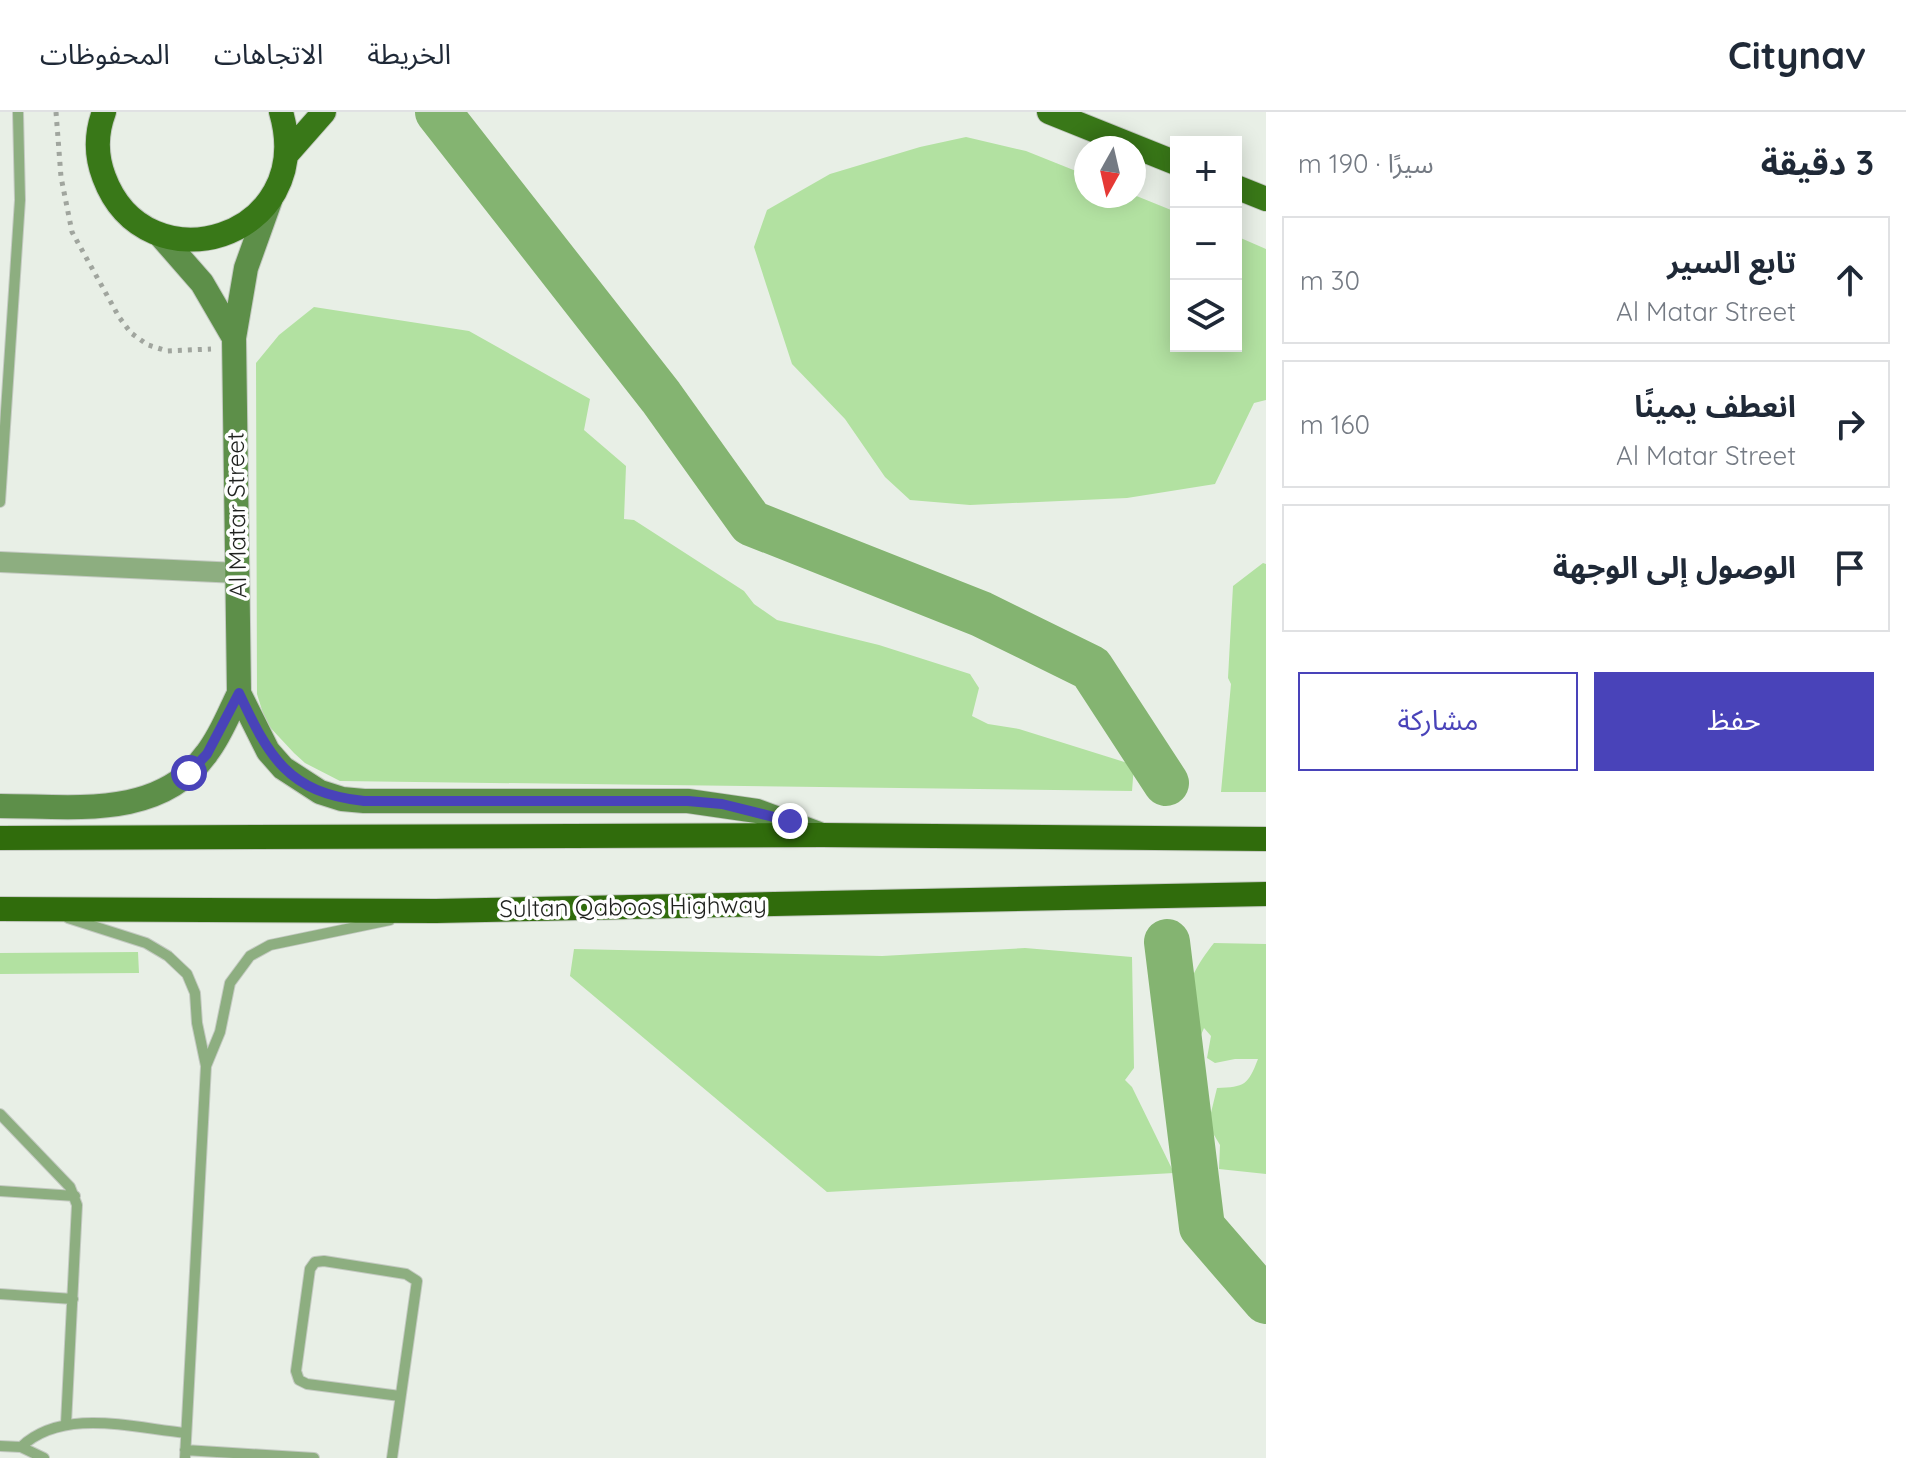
<!DOCTYPE html>
<html lang="ar">
<head>
<meta charset="utf-8">
<style>
	:root { --surface:#fff; --page:#f6f6f7; --text:#1f2937; --muted:#747a83; --line:#e0e1e3; --accent:#4943b9 }
	body { margin:0; font-family:Quicksand,"Noto Sans Arabic",sans-serif; background:var(--page); color:var(--text); direction:rtl }
	.controls { position:absolute; right:24px; top:24px; display:grid; overflow:hidden; border-radius:0px; box-shadow:0 4px 20px #0003 }
	.controls button { width:72px; height:72px; display:grid; place-items:center; padding:0; border:0; border-bottom:2px solid var(--line); background:var(--surface); color:var(--text); font:40px sans-serif }
	.compass { position:absolute; left:1074px; top:24px; width:72px; height:72px; border-radius:50%; background:var(--surface); box-shadow:0 4px 20px #0003; rotate:188deg }
	.stop { position:absolute; width:24px; height:24px; margin:-18px; border:6px solid #4943b9; border-radius:50%; background:#fff }
	.stop.end { background:#4943b9; border-color:#fff; box-shadow:0 2px 8px #0008 }
	.list { margin:0; padding:0; list-style:none }
	h2 { display:flex; justify-content:space-between; align-items:center; height:104px; margin:0; padding:0 32px; font-size:34px }
	h2 small { font-size:26px; font-weight:400; color:var(--muted) }
	.list li { display:grid; grid-template-columns:52px 1fr auto; gap:24px; align-items:center; box-sizing:border-box; height:128px; margin:0 16px 16px; padding:0 16px; border:2px solid var(--line); border-radius:0px }
	.list b { display:block; font-size:30px; white-space:nowrap }
	.list p { margin:0; font-size:26px; white-space:nowrap; color:var(--muted) }
	.list em { font-size:26px; font-style:normal; color:var(--muted) }
	.actions { display:flex; gap:16px; padding:24px 32px }
	.actions a { flex:1; padding:18px 0; border:2px solid var(--accent); border-radius:0px; text-align:center; font-size:28px; color:var(--accent) }
	.actions .main { background:var(--accent); color:#fff }
	.icon { flex:none; width:44px; height:44px; fill:none; stroke:currentColor; stroke-width:2; stroke-linecap:round; stroke-linejoin:round }
	.map { position:relative; flex:none; width:1266px; height:1346px; overflow:hidden; direction:ltr }
	header { display:flex; align-items:center; gap:48px; box-sizing:border-box; height:112px; padding:0 40px; background:var(--surface); border-bottom:2px solid var(--line) }
	header strong { font-size:38px }
	nav { display:flex; gap:44px; margin-inline-start:auto; font-size:28px }
	main { display:flex }
	aside { flex:1; background:var(--surface) }
	.map>svg:first-child { display:block }
</style>
</head>
<body>
<header>
<strong>Citynav</strong>
<nav><a>الخريطة</a><a>الاتجاهات</a><a>المحفوظات</a></nav>
</header>
<main>
<aside>
<h2>3 دقيقة<small>سيرًا · 190 m</small></h2>
<ul class="list">
<li><svg class="icon" aria-label="ahead" viewBox="0 0 24 24"><path d="M12 20V5M6 11l6-6 6 6"/></svg><div><b>تابع السير</b><p>Al Matar Street</p></div><em>30 m</em></li>
<li><svg class="icon" aria-label="right" viewBox="0 0 24 24"><path d="M7 20v-9h11M14 6l5 5-5 5"/></svg><div><b>انعطف يمينًا</b><p>Al Matar Street</p></div><em>160 m</em></li>
<li><svg class="icon" aria-label="arrive" viewBox="0 0 24 24"><path d="M6 21V4h12l-3 4 3 4H6"/></svg><div><b>الوصول إلى الوجهة</b></div></li>
</ul>
<div class="actions"><a class="main">حفظ</a><a>مشاركة</a></div>
</aside>
<div class="map">
<svg width="1266" height="1346" viewBox="0 0 1266 1346">
	<rect width="100%" height="100%" fill="#e8efe6"/>
	<path fill="#b2e1a1" d="M966,25L1026,39L1086,63V84L1134,83L1176,100V234H1236V124L1266,137V288L1254,291L1215,372L1127,386L970,393L910,388L885,365L845,307L792,252L754,135L767,98L830,62L920,35Z
		M314,195L469,219L590,287L584,318L626,354L624,407L634,408L744,479L754,492L777,508L879,533L970,562L979,576L972,604L988,612L1019,617L1134,653L1132,679L340,669L305,651L294,641L266,611L257,582L256,251L279,223Z
		M1263,451L1266,452V680H1221L1231,572L1228,566L1233,474Z
		M1214,831L1266,832V1062L1219,1057L1220,1033L1208,1013L1217,976C1245,975 1248,973 1258,947H1235L1215,951L1207,946L1211,924L1204,916L1201,923L1192,921C1179,884 1191,860 1214,831Z
		M1025,836L1132,845L1134,956L1125,968L1132,975L1174,1061L827,1080L570,864L574,837L882,844Z
		M138,840L139,861L0,862V841Z"/>
	<g fill="none" stroke-linecap="round" stroke-linejoin="round">
		<path stroke="#84b471" stroke-width="46" d="M438,0L661,285L751,411L981,502L1091,556L1166,671
			M1167,830L1202,1115L1266,1189"/>
		<defs>
			<path id="service" d="M0,390L20,88L18,0
				M68,806L146,831L168,844L187,862L195,881L197,911L206,954L185,1346
				M206,954L220,920L230,871L250,844L270,833L390,808
				M0,1002L70,1075L77,1093L66,1312
				M0,1079L75,1084
				M0,1182L73,1187
				M0,1334L21,1335L44,1346
				M21,1335C63,1295 133,1316 186,1321
				M185,1338L314,1346
				M392,1346L417,1169L406,1162L324,1149L315,1150L310,1157L296,1259L299,1268L307,1272L400,1284"/>
			<path id="minor" d="M0,450L238,461"/>
			<path id="secondary" d="M270,89L246,156L234,226L239,581L268,639L283,656L320,680L342,687L364,689H688L757,699L822,723
				M160,123L202,171L234,226
				M0,694C72,694 160,708 207,641C221,623 229,601 239,581"/>
			<path id="primary" d="M104,0C96,21 96,44 104,65C146,178 318,127 281,0
				M1049,0L1176,51
				M287,42L324,0
				M1236,75L1266,87"/>
			<path id="trunk" d="M0,726L822,723L1266,727
				M0,797L436,799L1266,782"/>
		</defs>
		<use href="#service" stroke="#c4cac2" stroke-width="12"/>
		<use href="#minor" stroke="#c4cac2" stroke-width="22"/>
		<use href="#secondary" stroke="#c4cac2" stroke-width="26"/>
		<use href="#primary" stroke="#c4cac2" stroke-width="26"/>
		<use href="#trunk" stroke="#c4cac2" stroke-width="26"/>
		<path stroke="#a0a59e" stroke-width="5" stroke-dasharray="4 6" stroke-linecap="butt" d="M56,0L61,65L72,120L119,205L131,221L148,233L167,239L211,237"/>
		<use href="#service" stroke="#8dae80" stroke-width="10"/>
		<use href="#minor" stroke="#8dae80" stroke-width="20"/>
		<use href="#secondary" stroke="#5d8f49" stroke-width="24"/>
		<use href="#primary" stroke="#397818" stroke-width="24"/>
		<use href="#trunk" stroke="#306c0c" stroke-width="24"/>
	</g>
	<g fill="none" stroke-linecap="round" stroke-linejoin="round">
		<path stroke="#4943b9" stroke-width="10" d="M189,661L207,642L239,581C269,645 288,681 364,689H688L722,692L790,709"/>
	</g>
	<g text-anchor="middle" stroke-width="7" stroke-linejoin="round" paint-order="stroke">
		<g font-size="24" fill="#1f211e" stroke="#fff">
			<text transform="translate(237 403) rotate(-91)" y="8">Al Matar Street</text>
			<text transform="translate(633 795) rotate(-1)" y="8">Sultan Qaboos Highway</text>
		</g>
	</g>
</svg>
<div class="controls">
<button>+</button>
<button>−</button>
<button><svg class="icon" aria-label="layers" viewBox="0 0 24 24"><path d="M12 4l9 5-9 5-9-5zM3 14l9 5 9-5"/></svg></button>
</div>
<svg class="compass" viewBox="-18 -18 36 36"><path d="M0-13l5 13h-10z" fill="#e53935"/><path d="M0 13l5-13h-10z" fill="#747a83"/></svg>
<div class="stop" style="left:189px;top:661px"></div>
<div class="stop end" style="left:790px;top:709px"></div>
</div>
</main>
</body>
</html>
